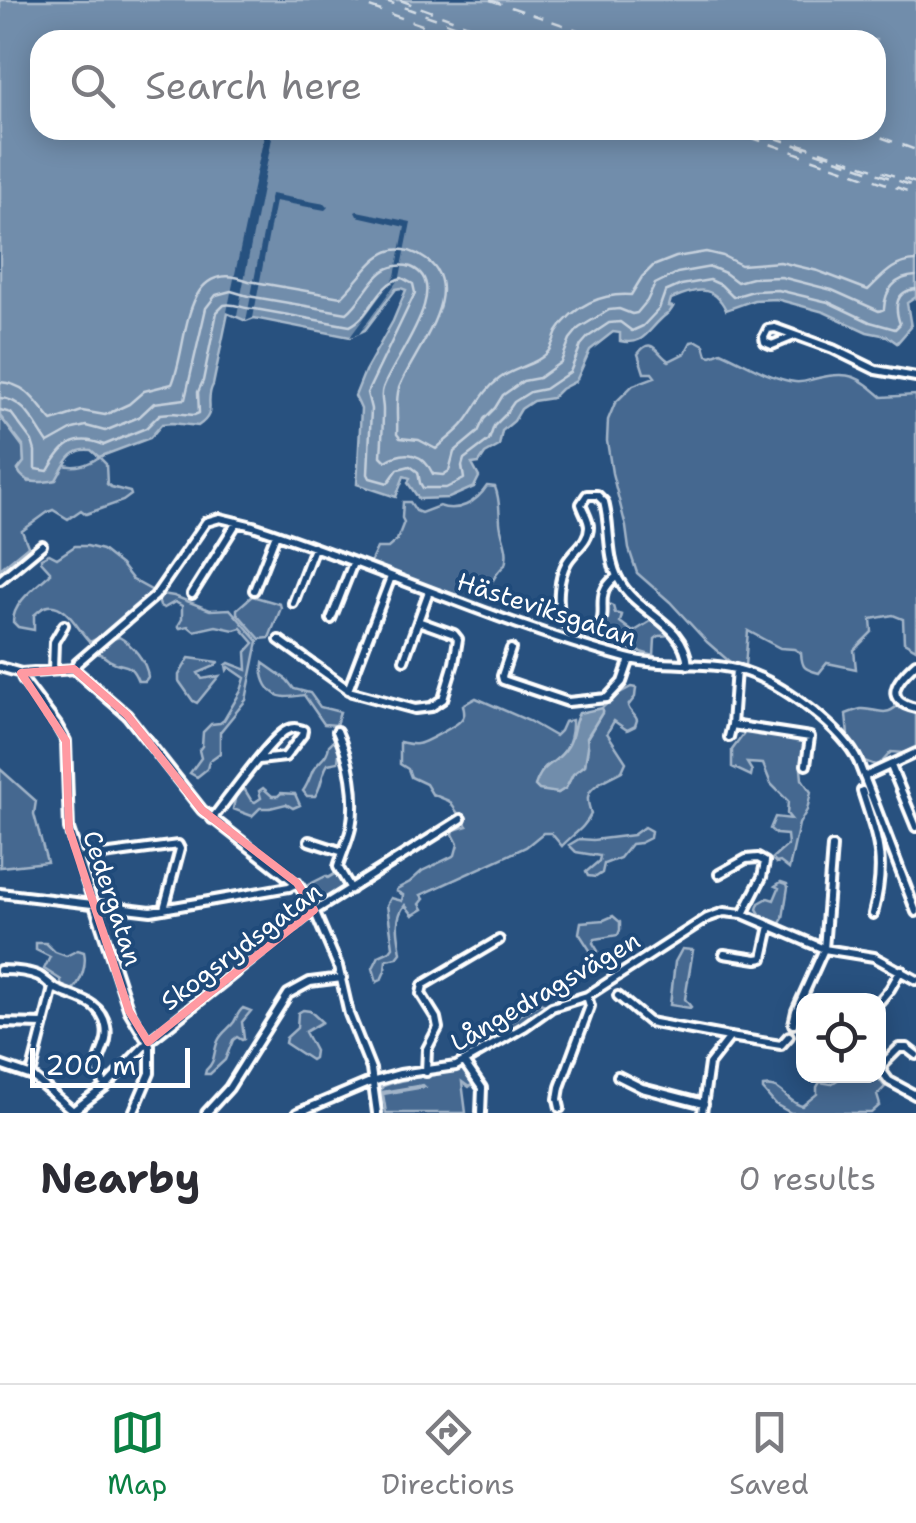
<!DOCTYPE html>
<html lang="en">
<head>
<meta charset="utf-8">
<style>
	:root { --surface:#fff; --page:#f7f7f7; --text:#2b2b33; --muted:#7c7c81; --line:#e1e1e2; --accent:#0b8043 }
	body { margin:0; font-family:"Shantell Sans",sans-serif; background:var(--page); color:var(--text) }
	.controls { position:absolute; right:30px; bottom:30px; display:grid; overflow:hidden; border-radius:20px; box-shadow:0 5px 25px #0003 }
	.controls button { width:90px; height:90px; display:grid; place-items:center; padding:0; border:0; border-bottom:2px solid var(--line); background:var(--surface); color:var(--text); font:50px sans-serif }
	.scale { position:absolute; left:30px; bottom:25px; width:160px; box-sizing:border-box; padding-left:10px; border:5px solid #fff; border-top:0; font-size:28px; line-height:35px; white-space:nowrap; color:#fff; -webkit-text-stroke:8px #1f4a7a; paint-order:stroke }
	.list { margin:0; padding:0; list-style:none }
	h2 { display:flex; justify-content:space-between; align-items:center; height:130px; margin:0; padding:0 40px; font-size:42px }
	h2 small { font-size:32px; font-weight:400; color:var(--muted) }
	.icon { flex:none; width:55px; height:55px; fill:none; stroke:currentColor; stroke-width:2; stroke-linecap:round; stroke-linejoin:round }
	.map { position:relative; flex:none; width:916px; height:1113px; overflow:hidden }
	.search { position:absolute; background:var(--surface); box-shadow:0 5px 25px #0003; left:30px; right:30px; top:30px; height:110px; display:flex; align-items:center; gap:25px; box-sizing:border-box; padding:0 35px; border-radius:30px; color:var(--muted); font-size:38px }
	.sheet { height:270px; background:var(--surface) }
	nav { display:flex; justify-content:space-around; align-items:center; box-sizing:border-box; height:140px; border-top:2px solid var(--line); background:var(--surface); font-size:28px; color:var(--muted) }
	nav a { display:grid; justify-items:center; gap:5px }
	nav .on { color:var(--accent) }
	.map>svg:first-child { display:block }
</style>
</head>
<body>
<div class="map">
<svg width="916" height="1113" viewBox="0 0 916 1113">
	<rect width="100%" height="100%" fill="#28517f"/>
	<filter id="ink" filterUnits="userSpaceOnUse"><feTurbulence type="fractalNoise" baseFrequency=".01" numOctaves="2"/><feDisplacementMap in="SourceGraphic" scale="20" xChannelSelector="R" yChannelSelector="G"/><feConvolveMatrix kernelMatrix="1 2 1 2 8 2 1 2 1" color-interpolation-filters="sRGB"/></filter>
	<g filter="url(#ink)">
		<path fill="#446890" stroke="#a2b4c8" stroke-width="2.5" d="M697,341L704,345L707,355L711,356L721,352C744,362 770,379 795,382C804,383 809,380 818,378C850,370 859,377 882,397L916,395V649L904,642L903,619L893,615L871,619L872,632L854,650L856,669L827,663L819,673C804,669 802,668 801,653L794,649L780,648L748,631L745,666L731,663L707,642L670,602L637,573L629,549L626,527L612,473L607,441L608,420L615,403L633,385L655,377L652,373H644L638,354C652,334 658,355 669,361L685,353L691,342Z
			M0,416L23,447L24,462L18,470L29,482L38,481L61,472L62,464C74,469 88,465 99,457L106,464L107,484L111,487L130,492L131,495L123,501L86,514L81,510L68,519L53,510L48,512L22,531L28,546L0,569Z
			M487,486L495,487C500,499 499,509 500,522C501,538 510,548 505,565C494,573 493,586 484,589L475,582L462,588L457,595L440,589L437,593L369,565L377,548H388L397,540L404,522L402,518L403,502H410L416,511L421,513L439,506C458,513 476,503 487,486Z
			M75,546H87L102,550L121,565L133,580L151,590V594C145,601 138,604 131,610C117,621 108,635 90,642C79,632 66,602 48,606C42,607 38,612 34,615V630L18,627L13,622C13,602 36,587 50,574V571L41,561V558L49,554L57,558Z
			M162,594L174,596L210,610L230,609L258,641L246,700L220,732V753L209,761L207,769L197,777L190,773L201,758L199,750L202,746L203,732L211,724L220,723L224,720L241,691L245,678L229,667L227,670L226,665L229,663L247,670L246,652L254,643L241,628L234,630L216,626L194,631L188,626L180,628L178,626L182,619V606L175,602L164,608L160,606L158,600Z
			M252,596L280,604L281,608L269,638L260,639L237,613V609Z
			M605,602L613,606L615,613L622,615L620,622L633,632L656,618L672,635L659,636L655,639L654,656L597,639L607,620Z
			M119,637C132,644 147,662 148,677L145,681H138C129,659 124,669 109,660C105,657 101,654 96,652L110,640Z
			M189,658L218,662L215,666L198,673L202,679L219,676L197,703L193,701L179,681V675Z
			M263,663L287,680L294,689L310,693L320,707L340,712L336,725L324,724L304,695C297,696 291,697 285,697C268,696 261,678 263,663Z
			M631,687L636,688L635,697L628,706C630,713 635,714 637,720L635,726L627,730L614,721L607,733L626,762L622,771C612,777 590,784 588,797C587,803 590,809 591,814C585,828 572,835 562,846L551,833H543L526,847L421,895L424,899L420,904L423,909L413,915L405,905C393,920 399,936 401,953L397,958L386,960L385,971L381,980L377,982L373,968L379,956L390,951L393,947L387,905L391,898L402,901L403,895L396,891L397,889L410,882L422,871L455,855L458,844L453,834L454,830L467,826L449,801L432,794L426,784L411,777L408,769L400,764V742C405,743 411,745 417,744C423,744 457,725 461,720C466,714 464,712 463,705L476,698L529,721L555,736L560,731L564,722L572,720C573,741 564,758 544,767L536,785L558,793L566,788L573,774L585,765L588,747L587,738L602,713V708L618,694Z
			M897,706L916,712V748L903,753L891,752L881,763L875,765L864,761L848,736L846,714C851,712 856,710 861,709C875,708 885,718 897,706Z
			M746,731L802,740L806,745L801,769L802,779L811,792L807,810L799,824L789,869L780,862L776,863L772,859L788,845L787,835L776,834L770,829L775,817L791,819L787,814L788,801L771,784L763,764L747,763L752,771L751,776L732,767V750Z
			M335,739L340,745L338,762L328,764C321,774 322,787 315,796H307L303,791C308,784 310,777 313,770C319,760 328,758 329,745Z
			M0,769L36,801L34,814L47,862L0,867Z
			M263,788L272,796H278L281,793L295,794L300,805L293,808L286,804L270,808H260L252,816L233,809L236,794L239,790H245L251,800L255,802L261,798L259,791Z
			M644,827L651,831L650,838L640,843L631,844L620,858L604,864L602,873L596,877L588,876L586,872L599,861L600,856L576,852L569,845L579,839L593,840L633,835Z
			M338,872L344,888L319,902L315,901L308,885L326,876L328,878Z
			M781,882L787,884L788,887L783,918L779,925L762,917L757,909L759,903L768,898L774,900L779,888L775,886Z
			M613,916L620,922V930L618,935L595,939L593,943L598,951L593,955L579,933L581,922L604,920Z
			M36,943H46L55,952L66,956L78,950L84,952C87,965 81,984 71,991L61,987V980L44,969L50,957L36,950Z
			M682,949L693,950L685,999L691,1007L690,1008L670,1005L675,962Z
			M539,1003L546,1005L512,1030L505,1029L488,1042L479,1043L475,1050L464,1057L465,1051L478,1037L500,1028Z
			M243,1008L251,1011L242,1022L244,1039L242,1040L237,1037L233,1040L225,1060L210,1074H205L206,1070C216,1062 213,1052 218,1041C222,1032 229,1029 234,1022C237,1017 238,1012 243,1008Z
			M303,1010L310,1011L322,1022L305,1032L315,1051L314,1058L311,1060L285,1043L286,1038L297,1028L298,1013Z
			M461,1069L466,1070L475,1082L469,1087L462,1082L466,1113H386L383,1094L425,1087L423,1085L382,1092V1113L380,1092L383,1086C410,1076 434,1077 461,1069Z
			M844,1076L859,1080L878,1078L885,1087L877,1095L880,1105L871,1113H791L775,1104L763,1090V1087C782,1083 786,1102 802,1106L817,1094V1087L820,1082L831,1084Z"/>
		<path fill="#718dab" stroke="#aabbcd" stroke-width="2.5" fill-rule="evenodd" d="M0,0H916V297L907,303L911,327L897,343L887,336L867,332L824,312L776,299L754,300L726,310C713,283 695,289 671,299L669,306L673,307C664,321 673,308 661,319C647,332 643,346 620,341V333L613,332L590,350L576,381L561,389L552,398L533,401L521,409L514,421L502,431L499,446L485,454L479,463L472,464L479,477L474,487L449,498L419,499L408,483L410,478L404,476L396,497L357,484L361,409L355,396L365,371L393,321L406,290L401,288L396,289L365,330L350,337L254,318L246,321L228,313L213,385C203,403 219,412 198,426L172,423L162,424L150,438L99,457L91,450C70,447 65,465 56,480C42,483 24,485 18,470L24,462L23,446L0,416ZM40,40H876V130H40Z
			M602,708V713L587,737L588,747L585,765L573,774L566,788L558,793L539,790L535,786C543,761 556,766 568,746C574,737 573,723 579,713Z"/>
		<path fill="#28517f" d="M266,135L272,138L237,316L227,312L264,136Z
			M271,194L325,204L328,207L325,210L275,201L253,318L246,321Z
			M357,211L411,222L400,277L359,334L350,337L395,276L405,227L357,216L355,212Z"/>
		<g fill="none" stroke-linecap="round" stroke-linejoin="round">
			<path stroke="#c6d1dd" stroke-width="2.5" d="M0,382C28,384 36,403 52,421L82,411L105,415L129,404L144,391L172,384C189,345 181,254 249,281L341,297C365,276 381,232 422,257C473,286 412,353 399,388C395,401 398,420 397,434L400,438L419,440L436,449C445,440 458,432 465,422C476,408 484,390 499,379C513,368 536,365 547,353C552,348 554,338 557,332C573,305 603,293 631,295L642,277L653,266L676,257L706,252L723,256L741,265L780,262L818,271L868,290C883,276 892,262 916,261
				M0,398C25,399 35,425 48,443L73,429L86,426L105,431L139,417L154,403L185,399L206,308L216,295L231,291L248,296L347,313C361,302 368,283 382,272C390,266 401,264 411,267C455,285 392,361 383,388C380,396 383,402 383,410C383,426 382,441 381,456L386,461C406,449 423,453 433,474L443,475L449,471L454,452L478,432L484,419L495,408L503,395L523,381L539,378L561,362L570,339L579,328L609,310L619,309L632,314L637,313L647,301L655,284L677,273L711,267L725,273L737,282L752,278L781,277L832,290L879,311L884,309C885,289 896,277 916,276
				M0,410L11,413L32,441L35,451V469L48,471C62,446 74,433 104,445L146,428L160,414L172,413L194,415L199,413L198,392L203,381L217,312L224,305C234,302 242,309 255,309L350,326C372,316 377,283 402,278L413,284L415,293L367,393L371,409L368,474L370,478L388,483L398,469L410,466L418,472L420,483L423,488H446L464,479L462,466L464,459L489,440L494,426L505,415L514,402L530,392L545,389L570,372L581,345L588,337L609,323L620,322L632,331L643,326L659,309L665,292L681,285L710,280L721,285L733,297L753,291L778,290L828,302L870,322L895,329L900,324C894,307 895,291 916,289"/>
			<path stroke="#d4dde6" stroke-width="2.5" stroke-dasharray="12 10" stroke-linecap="butt" d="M349,0L466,40
				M383,0L497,40
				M400,0L509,40
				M490,0L607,40
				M729,130L916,194
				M753,130L916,187
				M861,130L916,150
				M799,144L916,183"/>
			<defs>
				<path id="minor" d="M794,336L772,345L765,342L764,337L768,329L775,328L833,349L876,370L916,377
					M616,577C592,596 610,609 598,629C585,634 570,629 561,619C557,601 558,578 567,562C574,550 589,542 589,527C589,519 583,511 581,504L587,495H597L604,502C611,527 606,557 619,580C637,614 684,621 688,665
					M0,580L42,545
					M254,590L276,534
					M192,594L237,522
					M293,603L314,548
					M331,619L353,563
					M279,640L352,692L415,709L431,707L443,699L454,663L458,639L454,634L418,621
					M511,649L502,676L503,680L568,702L607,698L622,682L630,659
					M404,660L429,591
					M916,663C897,680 881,700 916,708
					M0,667L21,673L74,669L127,715L202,810L299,886L314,910L338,966L349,1014L371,1069L377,1113
					M53,669L54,642L64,625
					M74,669L77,663L155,596L206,522L220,518L253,526C379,567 499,624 626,658C668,669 714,658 754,675C787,688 843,729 858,761L916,912
					M21,673L23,680L57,725L66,741L69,829L129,1011L150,1046V1073L133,1113
					M348,690L391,577
					M732,725L810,737L806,765
					M337,731C350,760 357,797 351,828C348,841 342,854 338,867L351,889
					M729,737L732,725L736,669
					M891,766L916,827
					M864,777L916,753
					M862,791C878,841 887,861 873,914
					M212,819C225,803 272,736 287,730C294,727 296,728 303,730L302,735L285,757L259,760
					M309,841L343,852
					M80,858L178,845L180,849L164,909
					M719,874L746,859L758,858L765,862L762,877L743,914
					M0,893L151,911L289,887L297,883
					M724,954L757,959L763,958L770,926
					M0,970C12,970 28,971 39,976C46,980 51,987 58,990C77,999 101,1001 106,1026C111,1052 86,1060 106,1086
					M618,996L649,1022L729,1037
					M878,1003L890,989L901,970
					M0,1023L44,1024
					M793,1024L796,1011L824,949L832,847
					M464,1062L482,1088L481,1113
					M0,1065L32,1076L73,1111L106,1086L148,1042L305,917L461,819
					M426,1072L427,1049L438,1028L436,1018L421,994L423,985L499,940
					M31,1075L53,988
					M618,1076L642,1088L704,1104
					M915,1095L889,1081L881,1070L883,1064L899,1048H907L916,1055
					M560,1108L558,1099L560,1087L590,1006L587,996
					M206,1113L229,1088L288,994L310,982L342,978
					M297,1113L368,1083L400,1074L456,1066L524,1027L552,1007L587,996L707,918L724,912L743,914L824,949L874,957L916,980
					M702,1113L709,1064L730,1037L781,1045L789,1036"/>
			</defs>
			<use href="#minor" stroke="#fff" stroke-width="14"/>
			<use href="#minor" stroke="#1f4a7a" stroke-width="6"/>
		</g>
	</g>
	<path fill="none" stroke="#ff9aa2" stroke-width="8" stroke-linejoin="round" d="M74,669L127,715L202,810L297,883L314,910L148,1042L129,1011L69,829L66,741L21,673Z"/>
	<g text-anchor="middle" stroke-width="8" stroke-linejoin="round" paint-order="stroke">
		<g font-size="25" fill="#fff" stroke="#1f4a7a">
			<text transform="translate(547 609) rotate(18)" y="9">Hästeviksgatan</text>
			<text transform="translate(113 898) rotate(72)" y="9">Cedergatan</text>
			<text transform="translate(241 946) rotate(-37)" y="9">Skogsrydsgatan</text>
			<text transform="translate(545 991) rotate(-30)" y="9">Långedragsvägen</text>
		</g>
	</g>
</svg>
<div class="controls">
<button><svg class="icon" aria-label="locate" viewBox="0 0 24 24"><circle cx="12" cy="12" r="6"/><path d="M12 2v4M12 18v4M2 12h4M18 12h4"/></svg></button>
</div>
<div class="scale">200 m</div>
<div class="search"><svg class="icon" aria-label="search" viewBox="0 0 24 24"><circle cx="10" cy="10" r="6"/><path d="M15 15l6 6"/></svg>Search here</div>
</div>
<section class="sheet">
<h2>Nearby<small>0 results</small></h2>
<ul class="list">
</ul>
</section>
<nav>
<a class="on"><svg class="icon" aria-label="map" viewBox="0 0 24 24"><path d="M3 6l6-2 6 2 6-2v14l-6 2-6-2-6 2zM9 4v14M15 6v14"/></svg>Map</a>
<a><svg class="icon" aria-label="directions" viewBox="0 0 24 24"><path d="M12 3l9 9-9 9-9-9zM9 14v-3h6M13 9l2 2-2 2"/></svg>Directions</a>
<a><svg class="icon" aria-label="saved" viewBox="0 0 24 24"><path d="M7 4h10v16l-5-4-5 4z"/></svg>Saved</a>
</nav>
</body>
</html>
